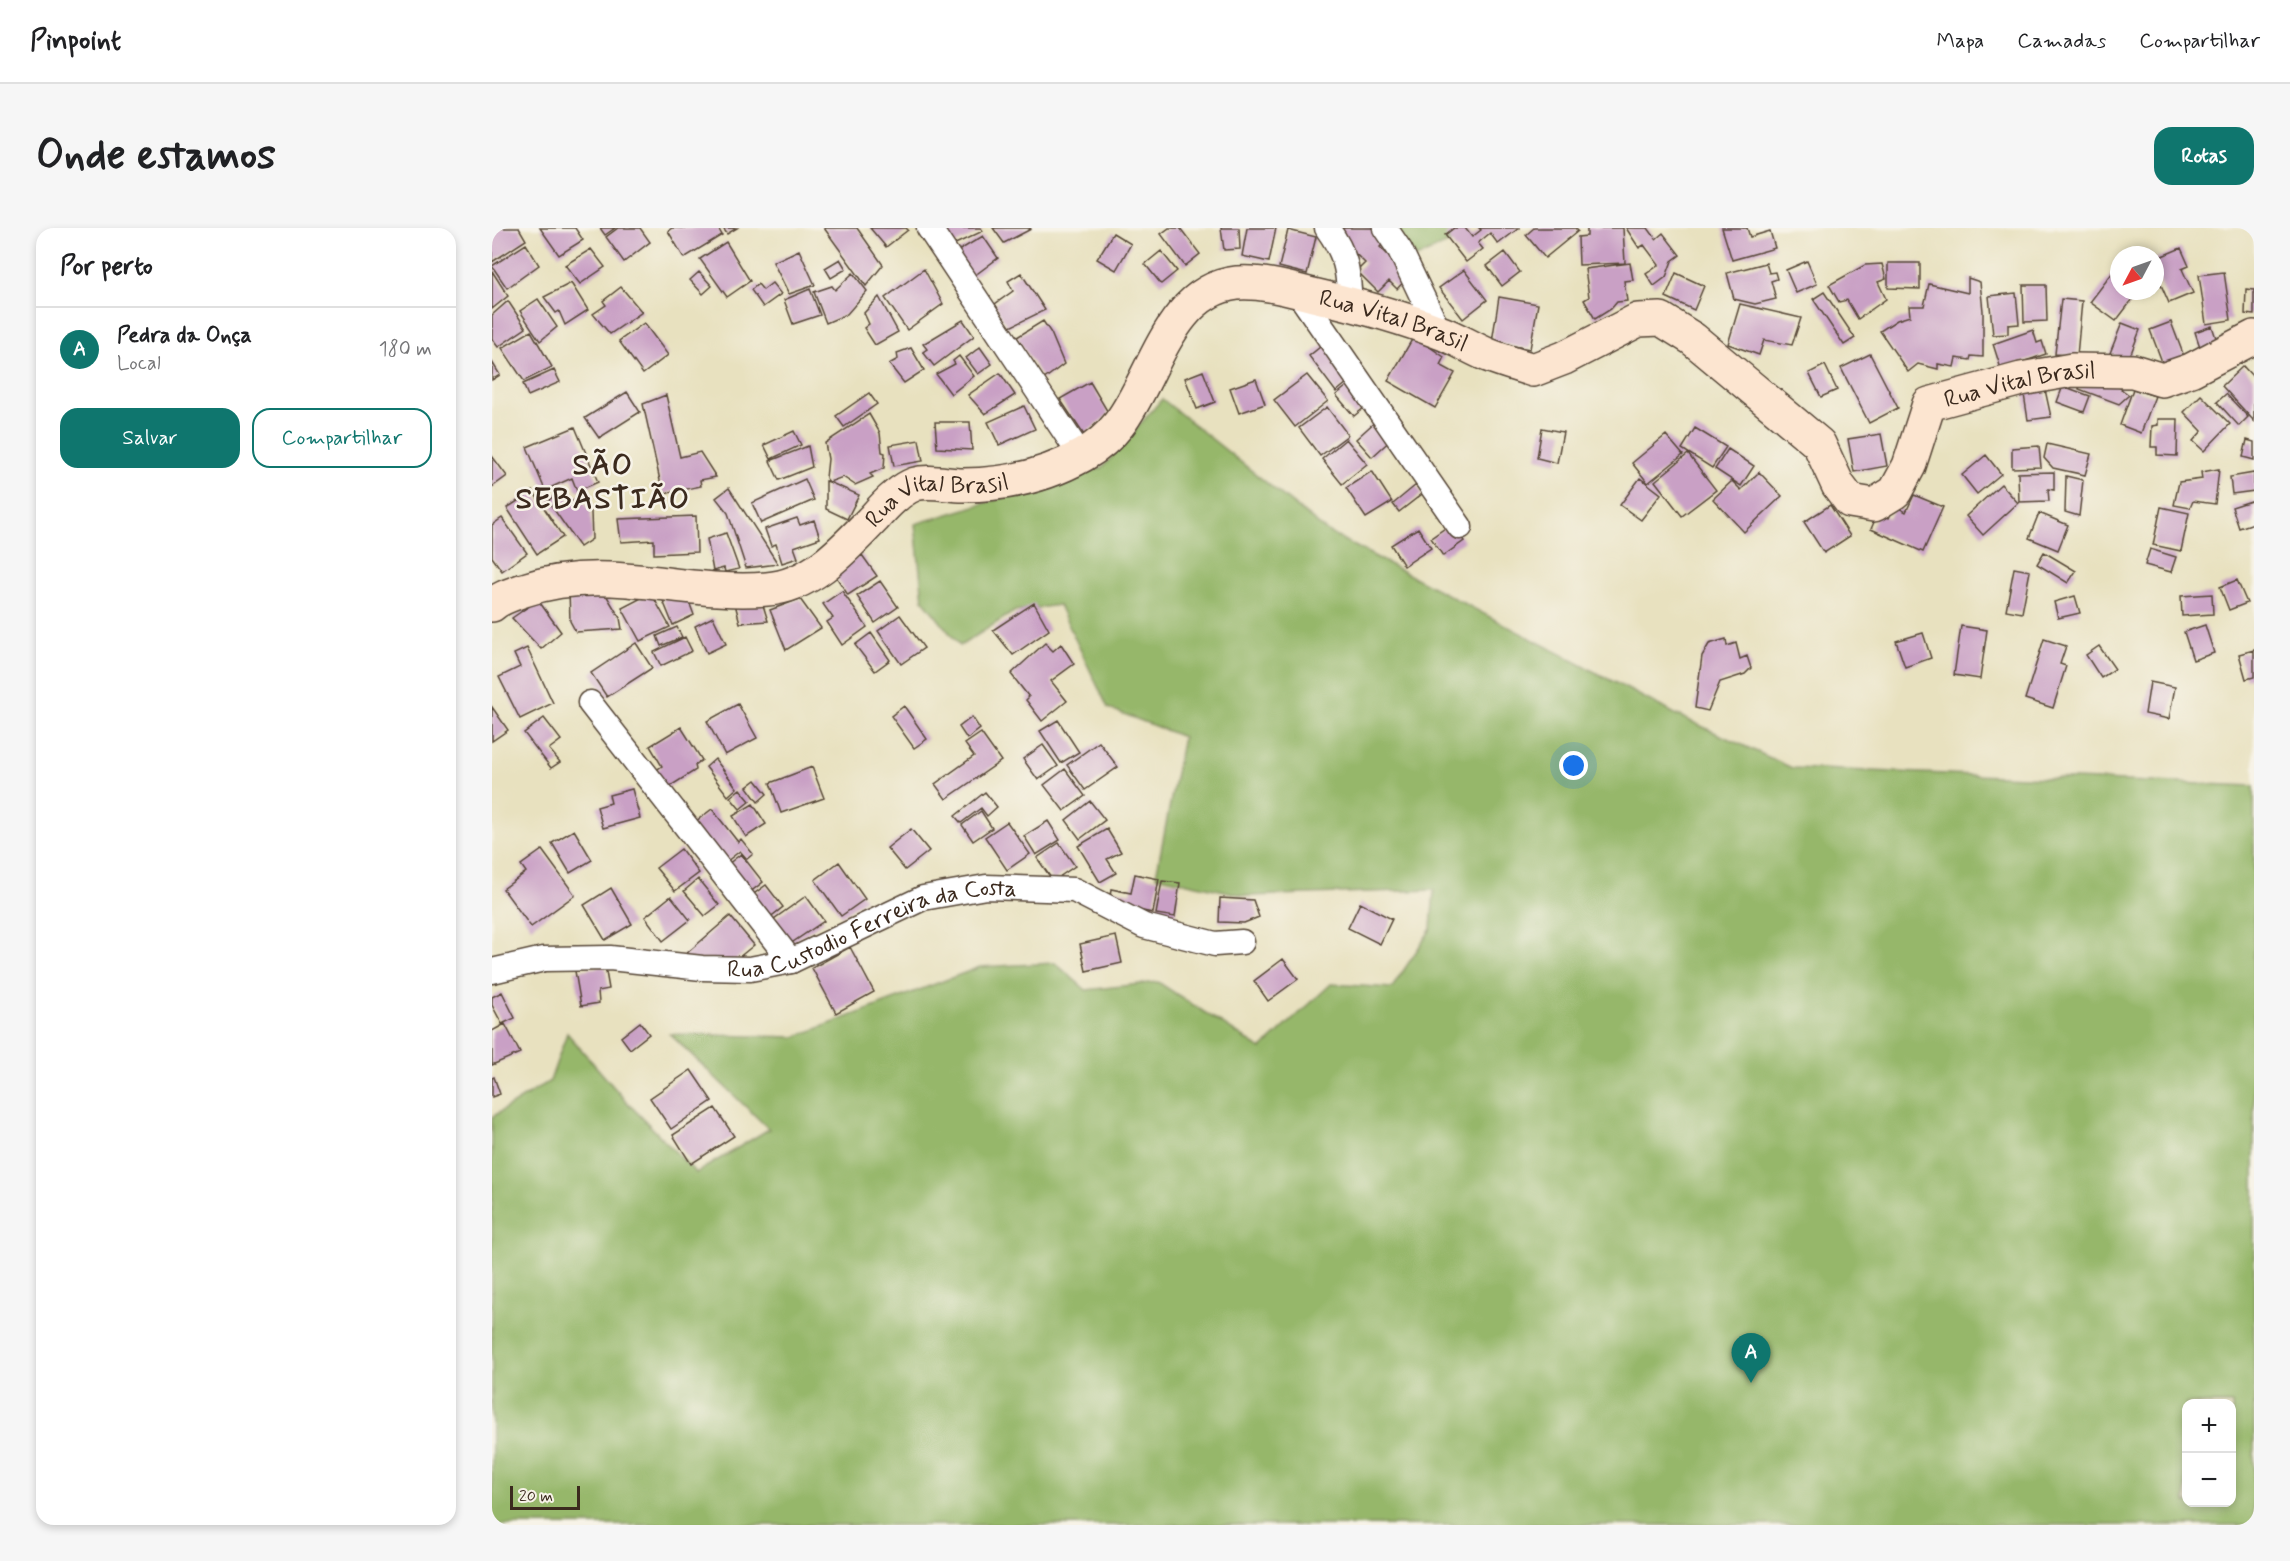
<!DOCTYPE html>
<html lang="pt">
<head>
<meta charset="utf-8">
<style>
	:root { --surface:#fff; --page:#f6f6f6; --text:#202124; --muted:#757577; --line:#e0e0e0; --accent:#0f766e }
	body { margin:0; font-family:Mynerve,sans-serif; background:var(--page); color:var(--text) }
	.controls { position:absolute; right:18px; bottom:18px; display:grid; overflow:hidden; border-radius:12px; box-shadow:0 3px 9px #0003 }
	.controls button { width:54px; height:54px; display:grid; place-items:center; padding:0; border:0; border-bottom:2px solid var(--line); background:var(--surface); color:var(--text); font:30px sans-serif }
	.compass { position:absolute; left:1618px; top:18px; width:54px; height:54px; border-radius:50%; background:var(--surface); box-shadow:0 3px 9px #0003; rotate:229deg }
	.scale { position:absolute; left:18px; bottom:15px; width:70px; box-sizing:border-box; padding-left:6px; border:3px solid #3b2a1e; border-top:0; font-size:16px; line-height:21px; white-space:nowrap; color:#3b2a1e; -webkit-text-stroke:4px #f7f3e8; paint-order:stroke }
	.you { position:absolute; left:1082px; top:538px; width:21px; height:21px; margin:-15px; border:4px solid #fff; border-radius:50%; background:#1a73e8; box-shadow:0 0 0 9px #1a73e833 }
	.badge { display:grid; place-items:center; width:39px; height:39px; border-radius:50%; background:var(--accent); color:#fff; font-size:20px; font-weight:700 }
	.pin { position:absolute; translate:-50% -50px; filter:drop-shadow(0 2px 3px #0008) }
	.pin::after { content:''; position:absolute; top:32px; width:21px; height:18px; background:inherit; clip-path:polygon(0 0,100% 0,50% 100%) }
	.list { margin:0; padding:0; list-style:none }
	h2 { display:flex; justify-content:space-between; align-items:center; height:78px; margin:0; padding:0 24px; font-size:26px }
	h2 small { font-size:20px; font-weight:400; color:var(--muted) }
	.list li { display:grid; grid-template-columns:39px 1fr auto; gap:18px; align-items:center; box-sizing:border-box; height:84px; padding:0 24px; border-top:2px solid var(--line) }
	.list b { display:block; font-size:22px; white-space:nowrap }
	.list p { margin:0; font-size:20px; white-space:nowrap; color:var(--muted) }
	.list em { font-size:20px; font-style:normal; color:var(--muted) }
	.actions { display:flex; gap:12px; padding:18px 24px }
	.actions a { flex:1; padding:14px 0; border:2px solid var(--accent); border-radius:18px; text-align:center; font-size:21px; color:var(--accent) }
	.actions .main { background:var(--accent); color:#fff }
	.map { position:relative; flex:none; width:1762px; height:1297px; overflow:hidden; border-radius:18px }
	header { display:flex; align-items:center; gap:36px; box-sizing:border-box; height:84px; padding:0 30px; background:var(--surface); border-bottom:2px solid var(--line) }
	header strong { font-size:28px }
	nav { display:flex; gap:33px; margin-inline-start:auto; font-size:21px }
	.intro { display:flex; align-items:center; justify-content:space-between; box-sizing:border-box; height:144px; padding:0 36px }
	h1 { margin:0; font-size:42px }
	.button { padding:15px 27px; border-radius:18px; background:var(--accent); color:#fff; font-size:21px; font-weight:700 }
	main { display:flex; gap:36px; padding:0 36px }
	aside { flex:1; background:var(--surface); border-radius:18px; box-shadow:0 3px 9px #0003 }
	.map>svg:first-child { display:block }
</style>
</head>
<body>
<header>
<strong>Pinpoint</strong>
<nav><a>Mapa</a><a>Camadas</a><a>Compartilhar</a></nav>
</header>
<div class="intro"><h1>Onde estamos</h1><a class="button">Rotas</a></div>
<main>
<aside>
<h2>Por perto<small></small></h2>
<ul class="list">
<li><span class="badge">A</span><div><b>Pedra da Onça</b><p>Local</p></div><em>180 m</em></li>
</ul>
<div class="actions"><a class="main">Salvar</a><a>Compartilhar</a></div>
</aside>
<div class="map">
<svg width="1762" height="1297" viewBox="0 0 1762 1297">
	<rect width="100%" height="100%" fill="#f7f3e8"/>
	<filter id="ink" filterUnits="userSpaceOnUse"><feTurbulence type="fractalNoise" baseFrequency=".0167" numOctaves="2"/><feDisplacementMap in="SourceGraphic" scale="12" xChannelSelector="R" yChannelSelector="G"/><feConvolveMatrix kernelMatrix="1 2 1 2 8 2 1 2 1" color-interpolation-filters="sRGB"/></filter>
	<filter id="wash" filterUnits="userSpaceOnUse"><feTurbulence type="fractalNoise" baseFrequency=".008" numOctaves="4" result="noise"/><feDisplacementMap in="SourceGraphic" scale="24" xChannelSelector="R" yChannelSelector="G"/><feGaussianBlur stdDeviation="1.35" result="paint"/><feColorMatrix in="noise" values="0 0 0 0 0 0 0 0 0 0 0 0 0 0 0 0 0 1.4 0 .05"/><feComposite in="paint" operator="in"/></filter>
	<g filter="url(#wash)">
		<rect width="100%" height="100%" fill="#e8e1bf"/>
		<path fill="#96b76b" stroke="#687044" stroke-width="1.5" fill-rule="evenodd" d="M901,0H970L964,11L924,30Z
			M670,171L836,304L1183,486L1300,540L1762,558V1297H0V889L58,853L75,805L132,871L204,945L277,901L178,806L303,809L488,739L563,735L594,762L666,754L769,821L839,756L900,760L939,701L942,662L755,668L664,648L691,509L616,480L567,377L523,383L468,418L431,372L423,296L610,240ZM1694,1176H1740V1274H1694Z"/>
		<g id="blocks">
			<path fill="#c9a0c5" d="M0,0H27L34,12L0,34Z
				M48,0H83L91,12L67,27Z
				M108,0H123L113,7Z
				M126,0H148L158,14L132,34L114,9Z
				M180,0H226L230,7L192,30L176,3Z
				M231,0H245L235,6Z
				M332,0H365L391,37L374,58Z
				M378,0H414L416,2L394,19Z
				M447,0H489L491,3L457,19Z
				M501,0H538L539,1L512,15Z
				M677,0H688L708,26L693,38L669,6Z
				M729,0H747L748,21L732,22Z
				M755,0H784L777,34L750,28Z
				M837,0H883L895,12L888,19L917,48L905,61L897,53L886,64L865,43L873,35Z
				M962,0H973L980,9L989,2L987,0H1027L1006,16L998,5L986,15L991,21L974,34L953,7Z
				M1042,0H1083L1086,3L1053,30L1034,7Z
				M1095,0H1131L1133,35L1087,37L1086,9L1095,8Z
				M1134,0H1156L1164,11L1171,5L1188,27L1180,33L1174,49L1162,58L1154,46L1167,37L1152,17L1147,20Z
				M1230,0H1255L1258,9L1278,3L1283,20L1240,32Z
				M796,2L824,9L815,46L787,39Z
				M621,5L639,16L624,42L605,31Z
				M491,8L506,30L478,51L461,26Z
				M234,14L258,53L235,69L208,31Z
				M34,16L47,37L15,60L0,38Z
				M1689,20L1697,38L1690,41L1701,65L1677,75L1666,50L1663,51V31Z
				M99,21L113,39L88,56L73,37Z
				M307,22L323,57L297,66L281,34Z
				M669,23L685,43L669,56L653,36Z
				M1013,24L1028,44L1010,58L995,38Z
				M348,31L354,41L339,50L333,40Z
				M1315,33L1325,56L1304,65L1294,42Z
				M1138,35L1141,52L1132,53L1135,73L1125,74L1119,81L1103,91L1092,72L1097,69L1093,41Z
				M1274,35L1277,45L1283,44L1285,51L1279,53L1284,71L1263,76L1242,71L1235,45Z
				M1396,35H1428V61L1396,60Z
				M1390,36L1394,51L1386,54L1394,71L1366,91L1355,72L1347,74L1337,57L1373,37Z
				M1624,40L1627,42V63H1647L1624,93L1598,74Z
				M432,41L451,76L415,102L393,70Z
				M972,42L995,72L971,91L947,60Z
				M0,43L16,68L0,81Z
				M207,44L220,58L211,66L198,52Z
				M1732,44L1739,92L1714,96L1707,47Z
				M361,45L375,63L355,86L334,95L322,64L340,58L343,62Z
				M529,45L553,82L516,100L503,76L521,63L516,53Z
				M1184,45L1212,58L1202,82L1174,69Z
				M1476,50L1488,54L1491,83V129L1479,128L1478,132L1464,130L1462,139L1446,136V141L1426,136L1416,144L1388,103L1405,92L1418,88L1417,78H1432L1437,56L1476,65Z
				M79,55L96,82L73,97L67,83L64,85L52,69Z
				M280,55L289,66L271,79L259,62L266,56L271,62Z
				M1531,57H1554L1555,93L1532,94Z
				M129,59L150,84L118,106L101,86L114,77L111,73Z
				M318,61L328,87L301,96L292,72Z
				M1754,61L1762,62V87L1753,86Z
				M1332,64L1363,110L1352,117L1321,71Z
				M1524,65L1527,96L1516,97V106L1501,107L1497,68Z
				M387,69L406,104L383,117L372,100L377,96L372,85Z
				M1007,69L1046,76L1038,121L1000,114Z
				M46,71L65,99L48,113L28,83Z
				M1569,71L1590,73L1585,128L1563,126Z
				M16,73L34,100L6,119L0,111V87Z
				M1248,76L1309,90L1300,117L1272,112L1267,127L1236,116Z
				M471,92L482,108L442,138L431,124L435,121L431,116Z
				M551,93L559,105L572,136L551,152L525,109Z
				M1679,94L1693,131L1672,139L1658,102Z
				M152,95L176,127L151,146L127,113Z
				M1630,95L1648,102L1636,133L1618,125Z
				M1720,98L1726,116L1709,122L1703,104Z
				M1541,102L1545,115L1550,113L1554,126L1509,141L1501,116Z
				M39,103L60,139L32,153L10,120Z
				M922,108L952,129L948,137L963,145L943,180L896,153Z
				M833,115L861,150L844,164L817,128Z
				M488,119L500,136L486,146L474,130Z
				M419,120L432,142L412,155L397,136L406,131L405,125Z
				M1378,126L1406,180L1377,195L1349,140Z
				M467,128L482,148L459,166L444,146L463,136L461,133Z
				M0,134L8,147L0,152Z
				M1333,137L1345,162L1329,169L1317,145Z
				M1751,138L1762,150V193L1730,158Z
				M62,142L68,154L36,168L31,156Z
				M711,143L723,174L705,181L693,150Z
				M508,145L523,167L493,186L476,167Z
				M815,147L836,173L803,199L782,172Z
				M764,151L773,176L747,185L738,160Z
				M1587,152H1617L1637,167L1627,176L1587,161Z
				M598,154L617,186L592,207L568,171Z
				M860,154L878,175L862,188L844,167Z
				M1552,157L1559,189L1536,192L1531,160Z
				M1571,158L1598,168L1592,184L1565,174Z
				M1641,161L1663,168L1649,205L1628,197Z
				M135,164L148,184L107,210L93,190Z
				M377,165L385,176L352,199L344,188Z
				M1734,166L1756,189L1747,198L1725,174Z
				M174,167L188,229L208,224L224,249L208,252L209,258L171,266L151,176Z
				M1709,167L1738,196L1712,223L1701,213L1710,203L1692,184Z
				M532,178L543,201L507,217L496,194Z
				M835,179L856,207L828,228L807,200Z
				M377,186L388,205L390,224L393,225L392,240L378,246L381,249L363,257L351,249L337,254L367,267L355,291L334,281V253L337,254L334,250L336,231L333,215Z
				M886,191L902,209L880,229L864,211Z
				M1666,191H1686L1685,228L1665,227V219H1659L1660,198L1666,197Z
				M443,194H478L480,222L445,220Z
				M83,199L106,254L85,263L80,250L53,262L35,219Z
				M1050,200L1071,204L1065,235L1045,230Z
				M1203,200L1234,219L1220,240L1190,221Z
				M302,203L309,217L279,231L272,217Z
				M1389,206L1395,238L1362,244L1356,211Z
				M1174,207L1191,227L1156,255L1140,235Z
				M854,211L875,236L850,256L830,231Z
				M427,212L431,233L402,238L398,217Z
				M1755,212L1762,214V232L1751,229Z
				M1555,216L1599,226L1593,247L1561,240L1552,230Z
				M316,218L320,239L287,252L278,233Z
				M1547,218L1549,239L1520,240V220Z
				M1236,221L1262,238L1249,258L1223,241Z
				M1196,226L1224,262L1190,288L1163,253Z
				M1494,227L1509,246L1485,266L1470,247Z
				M0,228L15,248L0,259Z
				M1727,241L1723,276L1701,273L1698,280L1682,277L1687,254L1710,251L1709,244Z
				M880,243L900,274L874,290L854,260Z
				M1267,244L1290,268L1252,304L1221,271L1240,253L1249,262Z
				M1562,244V262L1556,261L1557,273L1527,274L1526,245Z
				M1762,245V263L1740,266L1738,249Z
				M1574,248L1591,252L1587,288L1573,284Z
				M1148,250L1169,266L1149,292L1128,277Z
				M313,251L322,272L269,295L260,275Z
				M1509,256L1526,275L1491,307L1474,288Z
				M924,257L930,266L907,284L901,276Z
				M237,260L286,336L254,340L236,285L224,270Z
				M69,262L79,275L87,267L99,284L100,311L88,319L56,273Z
				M41,263L71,309L45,326L15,280Z
				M1422,267L1451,279L1431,324L1379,301L1386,285L1397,290L1403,278L1414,284Z
				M1762,272V295L1747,300L1740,279Z
				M1338,277L1358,308L1332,325L1312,294Z
				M1669,279L1697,285L1689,323L1661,317Z
				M1547,285L1576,297L1566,322L1537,310Z
				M204,288L205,324L162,326V312L129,314L126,291Z
				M10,290L35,325L10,343L0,329V297Z
				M305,290L308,297L322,292L328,310L302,319L306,330L290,335L284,316L279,318L273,301Z
				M959,296L972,313L951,328L939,310Z
				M926,300L939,320L912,338L899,317Z
				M234,305L247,341L233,344L232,340L221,343L215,311Z
				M1658,321L1684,329L1679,344L1653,337Z
				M1552,324L1584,343L1576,355L1545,336Z
				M370,327L385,348L356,367L341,344Z
				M1522,340L1538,343L1530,385L1514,382Z
				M1745,352L1755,375L1737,382L1728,359Z
				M388,353L406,379L383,395L365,368Z
				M77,362L113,365L128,390L130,401L84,404L78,393Z
				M350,363L375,399L350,417L335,394L341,390L331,376Z
				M159,365L178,399L148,413L130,380Z
				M1720,366L1721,386L1690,388L1689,368Z
				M1583,368L1588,385L1566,390L1562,374Z
				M170,370L196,371L202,387L181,397Z
				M308,371L329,400L294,422L278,382Z
				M46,372L69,404L49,421L20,390Z
				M542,375L557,402L521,427L501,402Z
				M243,376L271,377L276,393L248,395Z
				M408,387L432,420L409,436L386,403Z
				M221,389L234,416L215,425L203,398Z
				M1713,397L1722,425L1701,432L1692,404Z
				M1469,398L1495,402L1488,451L1462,447Z
				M185,399L190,409L169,418L165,408Z
				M379,405L398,432L383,443L363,417Z
				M1431,405L1439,430L1413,439L1404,413Z
				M193,409L200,423L169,438L162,424Z
				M1234,411L1235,418L1244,415L1248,431L1255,428L1259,440L1253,446L1228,454L1216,483L1203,480L1210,428L1217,416Z
				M1552,411L1574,418L1568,436L1574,438L1561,480L1533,471Z
				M144,415L160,440L115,469L99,445Z
				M553,415L561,423L569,416L582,436L559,453L575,473L550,493L534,472L537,469L519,446Z
				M1607,418L1623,441L1609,450L1594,427Z
				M35,420L61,475L28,491L7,449L28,439L22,426Z
				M1762,422V449L1754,451L1747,426Z
				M1658,454L1683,459L1677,491L1653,486Z
				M246,476L265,510L233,527L215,493Z
				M412,478L435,511L422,520L399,488Z
				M0,479L16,502L0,513Z
				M480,489L488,501L475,511L467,499Z
				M52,490L69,512L57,521L68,534L59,540L32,505Z
				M566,492L587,524L569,535L548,503Z
				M189,499L210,532L203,537L204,542L172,562L160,545L170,538L158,518Z
				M489,505L509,533L454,571L443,556L482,528L473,516Z
				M607,514L626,539L593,562L575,537Z
				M551,517L566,538L546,552L531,531Z
				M223,531L245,560L236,568L214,539Z
				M320,539L332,570L289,585L278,555Z
				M573,541L593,568L572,583L552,557Z
				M264,552L275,566L266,574L255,559Z
				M140,561L148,590L111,600L105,579L119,575L117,567Z
				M248,561L258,573L248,581L238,569Z
				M493,564L505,579L495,588L489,580L469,595L463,588Z
				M598,573L613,592L588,611L574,592Z
				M261,576L274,596L254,609L241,588Z
				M220,581L246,614L249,611L261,626L255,631L248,623L230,637L199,597Z
				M489,583L500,600L481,613L470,597Z
				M556,593L568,612L544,627L532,608Z
				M515,594L538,626L515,642L493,609Z
				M419,601L437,623L413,642L395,620Z
				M615,601L629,624L615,631L624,645L608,654L586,618Z
				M82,602L100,632L78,645L60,615Z
				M567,615L583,638L561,653L545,630Z
				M189,621L207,645L183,663L164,640Z
				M50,622L83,667L39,699L11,661L34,644L29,637Z
				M249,626L271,654L253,668L231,640Z
				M347,634L373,671L349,688L323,652Z
				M643,646L667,651L661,685L641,681L618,668L619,661L639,665Z
				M206,651L227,677L213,688L192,663Z
				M670,653L688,655L683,689L664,686Z
				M274,657L291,679L272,694L255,671Z
				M119,660L140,696L113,712L92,677Z
				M179,668L198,692L171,713L153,689Z
				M314,668L332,693L292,720L275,696Z
				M728,670L761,672L767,689L752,695L727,694Z
				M868,675L900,691L888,716L856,700Z
				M238,688L262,717L241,734L187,732Z
				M624,708L630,735L594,743L588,716Z
				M358,719L382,764L344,785L320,740Z
				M791,731L806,751L776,773L762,753Z
				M113,738L117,761L106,763L107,775L89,778L83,743Z
				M10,764L23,790L10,796L0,777V769Z
				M148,794L157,806L138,821L129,809Z
				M13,796L28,825L0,837V803Z
				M199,842L220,873L179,901L158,870Z
				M2,849L8,866L0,869V850Z
				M223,880L242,908L199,936L181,907Z"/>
		</g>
	</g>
	<g filter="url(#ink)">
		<use href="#blocks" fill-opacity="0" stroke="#554536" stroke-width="1.5"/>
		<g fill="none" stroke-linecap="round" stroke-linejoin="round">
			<defs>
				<g id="street">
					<path d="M437,0L589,228"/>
					<path d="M835,0C855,28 856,42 858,75"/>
					<path d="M893,0L908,22L947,104"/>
					<path d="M805,63L968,299"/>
					<path d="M98,475L299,733"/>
					<path id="s1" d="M0,743L52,731L118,730L210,740L258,741L299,733L431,670L494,659L582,662L652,698L723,716L750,714"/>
				</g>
				<g id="secondary">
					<path id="s2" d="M0,377C9,369 21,366 32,362C115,334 192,368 275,361C320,358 353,320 382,290C393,277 407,262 423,256C437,252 457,257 471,257C513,257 554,248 591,227C605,219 617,209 627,196C662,151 677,62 745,55C770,53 797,61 821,67C864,77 907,88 947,104C964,110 979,120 996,127C1011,133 1026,137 1041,142L1072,130L1146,92L1169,91L1201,111L1327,216L1346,257L1358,273L1382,277L1403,264L1417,238L1437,176L1529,151L1580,142L1641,143L1670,152L1699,142L1762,109"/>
				</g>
			</defs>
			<use href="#street" stroke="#554536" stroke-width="27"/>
			<use href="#secondary" stroke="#554536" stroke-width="36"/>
			<use href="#street" stroke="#fff" stroke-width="24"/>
			<use href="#secondary" stroke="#fce5d0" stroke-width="33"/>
		</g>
	</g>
	<g text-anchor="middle" stroke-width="5" stroke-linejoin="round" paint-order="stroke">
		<g font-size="24" fill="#3b2a1e" stroke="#f7f3e8">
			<text dy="8" stroke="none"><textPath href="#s2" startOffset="1040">Rua Vital Brasil</textPath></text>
			<text dy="8" stroke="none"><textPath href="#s2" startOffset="1832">Rua Vital Brasil</textPath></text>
			<text dy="8" stroke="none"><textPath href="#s2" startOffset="482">Rua Vital Brasil</textPath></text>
			<text dy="8" stroke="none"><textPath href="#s1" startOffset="390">Rua Custodio Ferreira da Costa</textPath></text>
		</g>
		<g font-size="30" font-weight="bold" letter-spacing="1.5" fill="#3b2a1e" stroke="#f7f3e8">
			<text x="111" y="246">SÃO<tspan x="111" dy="34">SEBASTIÃO</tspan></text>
		</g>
	</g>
</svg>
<div class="controls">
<button>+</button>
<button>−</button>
</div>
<svg class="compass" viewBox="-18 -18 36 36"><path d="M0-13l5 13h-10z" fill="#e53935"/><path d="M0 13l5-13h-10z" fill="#757577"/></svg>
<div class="scale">20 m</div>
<div class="you"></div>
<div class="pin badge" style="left:1259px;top:1155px">A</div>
</div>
</main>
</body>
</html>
